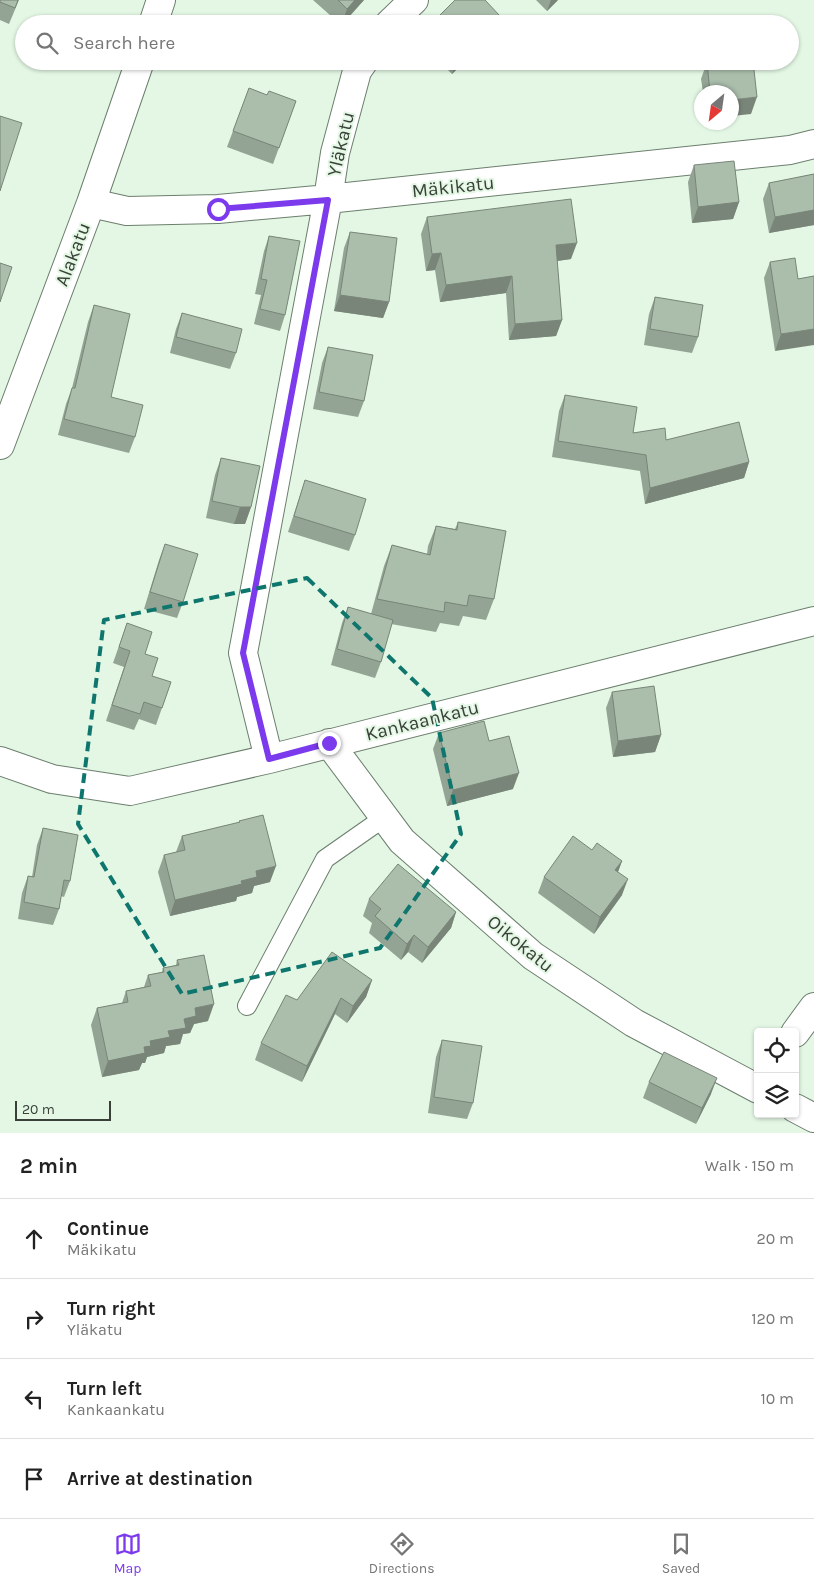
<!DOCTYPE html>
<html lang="en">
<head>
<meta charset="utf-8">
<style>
	:root { --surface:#fff; --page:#f2f2f2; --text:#222; --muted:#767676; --line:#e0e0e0; --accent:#7c3aed }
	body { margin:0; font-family:Karla,sans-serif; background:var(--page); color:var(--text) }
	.controls { position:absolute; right:15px; bottom:15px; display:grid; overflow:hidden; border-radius:5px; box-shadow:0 1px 4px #0004 }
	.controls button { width:45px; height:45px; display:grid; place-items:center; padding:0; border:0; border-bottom:1px solid var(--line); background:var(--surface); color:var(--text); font:25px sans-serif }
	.compass { position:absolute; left:694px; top:85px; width:45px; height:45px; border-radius:50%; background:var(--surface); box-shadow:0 1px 4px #0004; rotate:209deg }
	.scale { position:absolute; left:15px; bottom:12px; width:96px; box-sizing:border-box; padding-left:5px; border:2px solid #384038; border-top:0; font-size:14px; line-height:18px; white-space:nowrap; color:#384038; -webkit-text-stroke:4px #e3f7e4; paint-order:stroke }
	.stop { position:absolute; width:15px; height:15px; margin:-11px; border:4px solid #7c3aed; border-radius:50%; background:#fff }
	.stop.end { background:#7c3aed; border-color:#fff; box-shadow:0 1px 5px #0008 }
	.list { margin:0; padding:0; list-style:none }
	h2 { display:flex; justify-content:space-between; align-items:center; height:65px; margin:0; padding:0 20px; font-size:21px }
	h2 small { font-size:16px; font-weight:400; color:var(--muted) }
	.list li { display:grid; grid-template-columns:32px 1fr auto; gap:15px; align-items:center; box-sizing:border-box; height:80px; padding:0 20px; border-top:1px solid var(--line) }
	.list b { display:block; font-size:19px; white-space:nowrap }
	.list p { margin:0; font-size:16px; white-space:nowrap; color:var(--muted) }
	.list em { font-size:16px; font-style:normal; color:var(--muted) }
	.icon { flex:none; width:28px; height:28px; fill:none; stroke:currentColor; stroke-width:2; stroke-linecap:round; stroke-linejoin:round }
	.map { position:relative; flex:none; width:814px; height:1133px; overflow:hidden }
	.search { position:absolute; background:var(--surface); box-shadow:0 1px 4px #0004; left:15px; right:15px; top:15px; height:55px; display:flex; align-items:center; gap:12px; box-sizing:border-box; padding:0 18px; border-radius:28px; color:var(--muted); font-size:19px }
	.sheet { height:385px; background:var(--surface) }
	nav { display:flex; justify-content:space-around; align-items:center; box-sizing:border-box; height:70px; border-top:1px solid var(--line); background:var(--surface); font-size:14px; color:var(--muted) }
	nav a { display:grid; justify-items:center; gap:2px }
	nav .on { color:var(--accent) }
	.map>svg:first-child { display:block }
</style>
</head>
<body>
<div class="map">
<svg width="814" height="1133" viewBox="0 0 814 1133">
	<rect width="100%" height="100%" fill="#e3f7e4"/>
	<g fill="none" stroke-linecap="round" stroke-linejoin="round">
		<defs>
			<path id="service" d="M247,1006L325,859L385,817"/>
			<path id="minor" d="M153,24L161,0
				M389,24L414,0
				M91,203L127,211L218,209L328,199L790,150L814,144
				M0,445L91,203L140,61
				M329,743L402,841L533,956L634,1023L758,1089
				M269,759L243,653L328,199L335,153L357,71L364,61
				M0,761L52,779L130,791L269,759L814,621
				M795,1033L814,1007
				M795,1108L814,1118"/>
		</defs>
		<use href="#service" stroke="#6c7e6d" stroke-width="20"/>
		<use href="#minor" stroke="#6c7e6d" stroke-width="30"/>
		<use href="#service" stroke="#fff" stroke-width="18"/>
		<use href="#minor" stroke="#fff" stroke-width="28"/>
	</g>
	<path fill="#93a394" d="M0,0H19L9,24L0,20Z
		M313,0H364L343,24H340Z
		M536,0H558L547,11Z
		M439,61H465L452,74Z
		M707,62L751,114L732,92H703L701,79Z
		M249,88L267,95L296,101L273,164L227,147Z
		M694,165L739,202L733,219L692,223L688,182Z
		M814,174V225L769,233L763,199L769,183Z
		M427,217L571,259L557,261L562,320L556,336L509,340L506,293L440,302L435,270L426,271L421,234Z
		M350,232L389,302L383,318L334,311L344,248Z
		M269,236L285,315L280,331L254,324L261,295L255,294L264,251Z
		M770,262L798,279L814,276L775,351L764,278Z
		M655,297L698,337L692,353L644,345L649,314Z
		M94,305L111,397L135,437L129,453L58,435L66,404L72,388L88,322Z
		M182,313L236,353L230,369L170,353L176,329Z
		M328,347L364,401L358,417L313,409L322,363Z
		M565,395L633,433L666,440L749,462L744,478L645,504L640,471L552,457L559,411Z
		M221,458L251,507L245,524H234L206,518L215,475Z
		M305,480L355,535L349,551L288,532Z
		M458,522L494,599L486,620L463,616L459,626L440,623L436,632L391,624L381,662L375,678L331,665L342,623L348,607L371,614L384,566L392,545L427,554L428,546L436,526L455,529Z
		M165,544L183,602L177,618L144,609L159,560Z
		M127,623L145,654L152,676L171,682L156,725L139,719L134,730L106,721L124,667L113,663Z
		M612,692L661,735L655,752L613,757L606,708Z
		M439,733L489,741L513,789L447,806L433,749Z
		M239,821L270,882L254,886L252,893L237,897L236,901L170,916L158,872L164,855L176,852L182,836L239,823Z
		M43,828L70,881L64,897L61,896L59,909L53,925L18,919L22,893L28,876L32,877L37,845Z
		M592,850L622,861L618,872L622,895L594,934L538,893L544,877Z
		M369,899L456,912L451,928L422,963L408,952L401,960L369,933L372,923L363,916Z
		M177,960L208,1021L194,1024L190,1033L183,1034L180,1044L166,1046L164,1053L147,1057L145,1063H142L139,1070L102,1077L91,1025L97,1008L122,1003L126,991L144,987L148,975L162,972L163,968L176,965Z
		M372,980L366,997L347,1023L335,1014L302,1082L255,1060L261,1043Z
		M442,1040L473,1103L467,1119L428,1113L436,1057Z
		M649,1082L711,1094L696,1124L643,1098Z"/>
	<path fill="#788578" d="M355,0H364L342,24L347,9Z
		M551,0H558L547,11Z
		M500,16L498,24H492Z
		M457,61H465L452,74Z
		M757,97L751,114L732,116V100Z
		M739,202L733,219L692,223L698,207Z
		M814,210V225L769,233L775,217Z
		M577,243L571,259L550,262L556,245Z
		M441,253L435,270L426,271L432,254Z
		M512,276L506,293L440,302L446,285Z
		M340,295L389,302L383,318L334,311Z
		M562,320L556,336L509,340L515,324Z
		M814,329V345L775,351L781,334Z
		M749,462L744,478L645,504L650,488Z
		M240,507H251L245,524H234Z
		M661,735L655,752L613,757L618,741Z
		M519,773L513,789L447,806L453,790Z
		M622,861L616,877L615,870Z
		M276,866L270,882L254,886L252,893L237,897L236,901L170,916L175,900L241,881L256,871Z
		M628,879L622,895L594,934L600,917Z
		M456,912L451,928L422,963L428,947Z
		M414,935L408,952L401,960L407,944Z
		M372,980L366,997L347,1023L353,1006Z
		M341,998L335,1014L302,1082L307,1066Z
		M214,1004L208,1021L194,1024L190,1033L183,1034L180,1044L166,1046L164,1053L147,1057L145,1063H142L139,1070L102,1077L108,1061L144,1047L150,1041L168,1031L184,1019L195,1008Z
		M717,1078L711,1094L696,1124L702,1108Z"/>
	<path fill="#abbeac" stroke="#788578" d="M0,0H18L15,8L0,2Z
		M338,0H355L347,9Z
		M455,0H485L500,16L492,24H431Z
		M716,61H753L757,97L732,100V92H710L707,62Z
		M249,88L267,95L269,91L296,101L279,148L233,131Z
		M0,116L22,123L0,191Z
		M734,161L739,202L698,207L694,165Z
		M814,174V210L775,217L769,183Z
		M571,199L577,243L556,245L562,320L515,324L512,276L446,285L441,253L432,254L427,217Z
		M350,232L397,238L389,302L340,295Z
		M269,236L300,241L285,315L260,309L267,280L261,279Z
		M795,258L798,279L814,276V329L781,334L770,262Z
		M0,263L12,267L0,302Z
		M655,297L703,305L698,337L650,329Z
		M94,305L130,314L111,397L143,405L135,437L64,419L72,388H75Z
		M182,313L242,329L236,353L176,337Z
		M328,347L373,355L364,401L319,392Z
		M565,395L637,407L633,433L665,428L666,440L739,422L749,462L650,488L646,455L558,441Z
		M221,458L260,466L251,507H240L212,501Z
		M305,480L366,499L355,535L294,516Z
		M458,522L506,531L494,599L469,595L467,606L445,602L444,612L377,599L392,545L430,555L436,526L457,530Z
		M165,544L198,554L183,602L150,592Z
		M348,607L393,620L381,662L337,649Z
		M127,623L152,632L145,654L158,658L152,676L171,682L162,708L144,702L140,714L112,705L130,651L119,647Z
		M654,686L661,735L618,741L612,692Z
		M484,721L489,741L509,736L519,773L453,790L439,733Z
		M263,815L276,866L256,871L257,877L241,881L242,884L175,900L164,855L185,850L182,836L240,822L239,821Z
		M43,828L78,835L70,881L64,880L59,909L24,902L28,876L34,877Z
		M573,836L592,850L597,843L622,861L615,870L628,879L600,917L544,877Z
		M398,864L456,912L428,947L414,935L407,944L375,916L381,909L369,899Z
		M332,952L372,980L353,1006L341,998L307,1066L261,1043L286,995L297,1000Z
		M204,955L214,1004L195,1008L196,1016L184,1019L186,1028L168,1031L170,1037L150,1041L151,1046L144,1047L145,1053L108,1061L97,1008L128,1002L126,991L151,986L148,975L164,972L163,968L179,965L177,960Z
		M442,1040L482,1046L473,1103L434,1097Z
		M664,1052L717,1078L702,1108L649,1082Z"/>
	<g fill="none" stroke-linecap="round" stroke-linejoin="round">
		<path stroke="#7c3aed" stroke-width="6" d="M218,209L328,200L243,653L269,759L329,743"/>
	</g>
	<path fill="none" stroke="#0f766e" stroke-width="4" stroke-dasharray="10 6" stroke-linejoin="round" d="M307,578L432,698L461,834L380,948L182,994L78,824L104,620Z"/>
	<g text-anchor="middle" stroke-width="4" stroke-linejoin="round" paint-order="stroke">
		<g font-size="19" fill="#384038" stroke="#e3f7e4">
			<text transform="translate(340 144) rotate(-77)" y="7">Yläkatu</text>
			<text transform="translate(453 186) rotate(-6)" y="7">Mäkikatu</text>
			<text transform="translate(72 254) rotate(-69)" y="7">Alakatu</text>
			<text transform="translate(422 720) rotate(-14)" y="7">Kankaankatu</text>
			<text transform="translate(521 943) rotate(39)" y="7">Oikokatu</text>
		</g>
	</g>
</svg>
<div class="controls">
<button><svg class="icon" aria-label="locate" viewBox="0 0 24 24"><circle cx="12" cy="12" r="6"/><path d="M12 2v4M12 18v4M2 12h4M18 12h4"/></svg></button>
<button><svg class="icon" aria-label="layers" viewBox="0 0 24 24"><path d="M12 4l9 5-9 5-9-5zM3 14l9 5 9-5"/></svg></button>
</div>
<svg class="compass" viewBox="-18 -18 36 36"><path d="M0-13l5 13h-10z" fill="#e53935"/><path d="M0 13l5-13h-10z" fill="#767676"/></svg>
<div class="scale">20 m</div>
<div class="stop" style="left:218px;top:209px"></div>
<div class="stop end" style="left:329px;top:743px"></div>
<div class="search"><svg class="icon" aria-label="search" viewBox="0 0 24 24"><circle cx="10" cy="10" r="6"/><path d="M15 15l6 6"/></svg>Search here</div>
</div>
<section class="sheet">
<h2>2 min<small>Walk · 150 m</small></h2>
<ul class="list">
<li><svg class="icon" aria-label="ahead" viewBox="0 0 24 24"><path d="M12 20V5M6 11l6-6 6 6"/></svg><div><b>Continue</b><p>Mäkikatu</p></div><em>20 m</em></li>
<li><svg class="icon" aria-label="right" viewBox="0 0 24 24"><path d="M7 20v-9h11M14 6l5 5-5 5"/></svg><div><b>Turn right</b><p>Yläkatu</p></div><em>120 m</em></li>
<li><svg class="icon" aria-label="left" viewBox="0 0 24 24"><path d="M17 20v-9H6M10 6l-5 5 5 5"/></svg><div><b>Turn left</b><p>Kankaankatu</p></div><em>10 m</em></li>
<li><svg class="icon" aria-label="arrive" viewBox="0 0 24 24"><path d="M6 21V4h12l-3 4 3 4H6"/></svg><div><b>Arrive at destination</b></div></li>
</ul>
</section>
<nav>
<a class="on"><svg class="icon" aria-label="map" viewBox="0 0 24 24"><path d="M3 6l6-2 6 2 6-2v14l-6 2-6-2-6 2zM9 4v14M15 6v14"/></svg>Map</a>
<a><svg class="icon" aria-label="directions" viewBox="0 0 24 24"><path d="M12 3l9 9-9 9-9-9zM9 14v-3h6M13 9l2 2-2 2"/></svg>Directions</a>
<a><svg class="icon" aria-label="saved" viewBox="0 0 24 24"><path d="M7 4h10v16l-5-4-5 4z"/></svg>Saved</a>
</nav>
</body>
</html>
